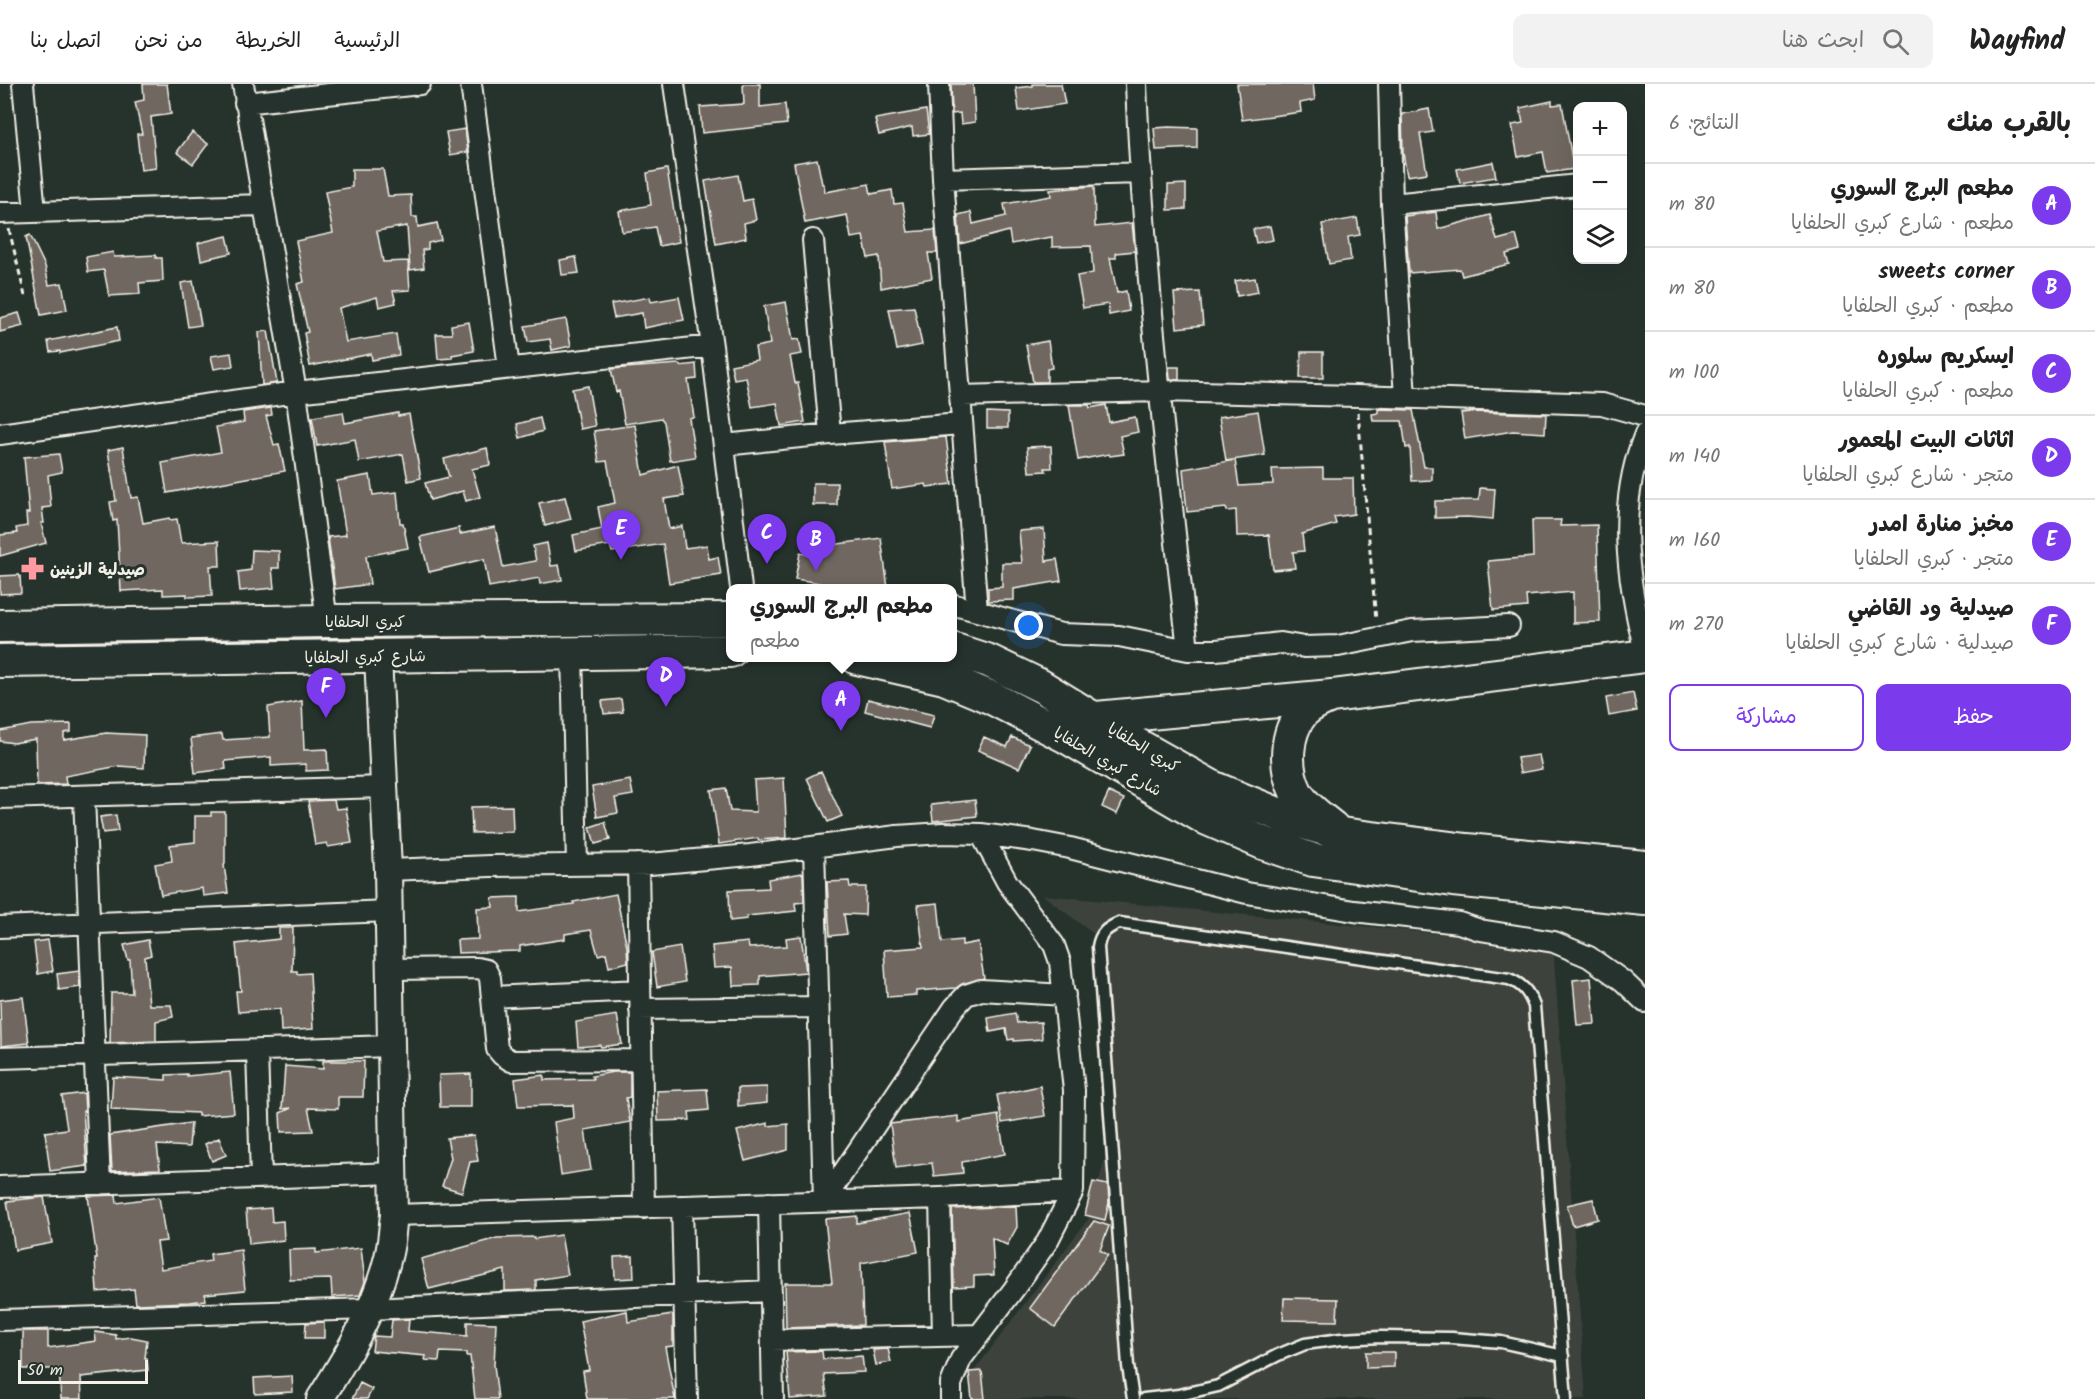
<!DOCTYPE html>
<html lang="ar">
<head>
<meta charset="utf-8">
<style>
	:root { --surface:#fff; --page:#f2f2f2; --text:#222; --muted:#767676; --line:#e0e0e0; --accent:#7c3aed }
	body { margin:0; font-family:Kalam,"Playpen Sans Arabic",sans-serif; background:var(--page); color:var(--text); direction:rtl }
	.controls { position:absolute; right:18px; top:18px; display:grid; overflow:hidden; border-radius:12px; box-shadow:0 6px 24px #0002 }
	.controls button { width:54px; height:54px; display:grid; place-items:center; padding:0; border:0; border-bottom:2px solid var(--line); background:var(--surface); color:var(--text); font:30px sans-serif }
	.scale { position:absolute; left:18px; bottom:15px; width:130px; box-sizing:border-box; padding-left:6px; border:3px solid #f4f1e8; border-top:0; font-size:16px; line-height:21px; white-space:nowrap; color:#f4f1e8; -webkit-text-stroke:4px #26332d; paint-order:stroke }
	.you { position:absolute; left:1029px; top:542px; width:21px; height:21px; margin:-15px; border:4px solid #fff; border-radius:50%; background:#1a73e8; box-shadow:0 0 0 9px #1a73e833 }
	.badge { display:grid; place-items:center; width:39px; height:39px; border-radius:50%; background:var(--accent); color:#fff; font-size:20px; font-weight:700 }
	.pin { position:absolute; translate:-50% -50px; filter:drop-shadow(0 2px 3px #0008) }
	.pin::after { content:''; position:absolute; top:32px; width:21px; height:18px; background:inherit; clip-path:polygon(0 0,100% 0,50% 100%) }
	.popup { position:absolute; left:726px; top:500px; width:231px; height:78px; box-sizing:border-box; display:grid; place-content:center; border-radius:12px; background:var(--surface); filter:drop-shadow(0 2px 4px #0005); font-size:20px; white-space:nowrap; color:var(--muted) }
	.popup b { font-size:22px; color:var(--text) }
	.popup::after { content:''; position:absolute; left:50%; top:100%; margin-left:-12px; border:12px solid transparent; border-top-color:var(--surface) }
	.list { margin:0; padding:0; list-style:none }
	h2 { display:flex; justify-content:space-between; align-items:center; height:78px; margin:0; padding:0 24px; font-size:26px }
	h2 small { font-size:20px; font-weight:400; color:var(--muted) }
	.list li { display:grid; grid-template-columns:39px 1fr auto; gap:18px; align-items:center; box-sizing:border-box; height:84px; padding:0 24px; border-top:2px solid var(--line) }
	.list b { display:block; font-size:22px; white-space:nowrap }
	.list p { margin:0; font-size:20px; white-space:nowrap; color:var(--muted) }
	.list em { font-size:20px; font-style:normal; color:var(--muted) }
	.actions { display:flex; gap:12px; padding:18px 24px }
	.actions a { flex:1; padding:14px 0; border:2px solid var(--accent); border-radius:12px; text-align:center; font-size:21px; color:var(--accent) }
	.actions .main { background:var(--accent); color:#fff }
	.icon { flex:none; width:33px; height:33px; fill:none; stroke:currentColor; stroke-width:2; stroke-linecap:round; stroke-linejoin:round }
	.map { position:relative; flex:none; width:1645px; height:1315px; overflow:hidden; direction:ltr }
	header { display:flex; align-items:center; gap:36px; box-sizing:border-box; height:84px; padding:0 30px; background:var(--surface); border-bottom:2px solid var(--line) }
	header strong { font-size:28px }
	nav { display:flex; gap:33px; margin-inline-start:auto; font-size:21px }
	.search { width:420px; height:54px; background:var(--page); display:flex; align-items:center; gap:15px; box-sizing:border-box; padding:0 21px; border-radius:12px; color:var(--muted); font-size:22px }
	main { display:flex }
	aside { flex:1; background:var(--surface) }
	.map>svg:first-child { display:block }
</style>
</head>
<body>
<header>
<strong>Wayfind</strong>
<div class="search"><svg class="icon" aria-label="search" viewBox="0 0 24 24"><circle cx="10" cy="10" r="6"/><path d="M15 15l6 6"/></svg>ابحث هنا</div>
<nav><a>الرئيسية</a><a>الخريطة</a><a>من نحن</a><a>اتصل بنا</a></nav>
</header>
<main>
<aside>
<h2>بالقرب منك<small>النتائج: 6</small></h2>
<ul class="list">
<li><span class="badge">A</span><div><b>مطعم البرج السوري</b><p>مطعم · شارع كبري الحلفايا</p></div><em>80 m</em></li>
<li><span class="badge">B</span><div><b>sweets corner</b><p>مطعم · كبري الحلفايا</p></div><em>80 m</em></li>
<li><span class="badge">C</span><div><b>ايسكريم سلوره</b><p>مطعم · كبري الحلفايا</p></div><em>100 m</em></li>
<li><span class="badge">D</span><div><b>اثاثات البيت المعمور</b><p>متجر · شارع كبري الحلفايا</p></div><em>140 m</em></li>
<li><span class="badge">E</span><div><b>مخبز منارة امدر</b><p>متجر · كبري الحلفايا</p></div><em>160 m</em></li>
<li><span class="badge">F</span><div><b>صيدلية ود القاضي</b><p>صيدلية · شارع كبري الحلفايا</p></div><em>270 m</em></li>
</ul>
<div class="actions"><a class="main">حفظ</a><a>مشاركة</a></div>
</aside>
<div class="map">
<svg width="1645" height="1315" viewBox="0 0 1645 1315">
	<rect width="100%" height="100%" fill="#26332d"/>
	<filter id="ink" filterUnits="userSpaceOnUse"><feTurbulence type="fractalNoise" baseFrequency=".0167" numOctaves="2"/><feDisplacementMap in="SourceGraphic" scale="12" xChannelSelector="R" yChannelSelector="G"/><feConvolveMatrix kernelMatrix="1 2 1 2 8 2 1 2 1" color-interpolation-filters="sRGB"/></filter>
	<g filter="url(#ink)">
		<path fill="#3c433d" d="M1043,811L1553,861L1586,1315H974V1287L1089,1134L1105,1074L1095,851Z"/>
		<path fill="#706861" stroke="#f4f1e8" stroke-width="1.5" d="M143,0H167L171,30L151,33L156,84L141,86L137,50H142L135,18L144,16Z
			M743,0H760V23L785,20L787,40L702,49L700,23L744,20Z
			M951,0H973L975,38L961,40L960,29L952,30Z
			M1033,0H1061L1065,20L1019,27L1016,4L1033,2Z
			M1237,0H1313L1315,16L1300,19L1301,28L1242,36Z
			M1552,17V21L1562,20L1574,85L1547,89L1543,68L1518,73L1512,41L1523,39L1520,24Z
			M1429,25L1433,48L1420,50L1427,89L1407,92L1403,69L1402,30Z
			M926,26L929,50L913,52L912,43L879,51L875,35Z
			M1169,43L1197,44V64L1156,66L1154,44Z
			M465,45L468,68L450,71L446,48Z
			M192,48L208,60L193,80L177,68Z
			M817,75L822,100H824L825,108L869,100L871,110L892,106L894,120L903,119L908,148L935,146L937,169H928L932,194L881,204L879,172L868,174L863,152L851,154L847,131L805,139L794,79Z
			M1493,78L1496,93L1460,99L1457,85Z
			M352,85H383L388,112L411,111L412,133H417L418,143L437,139L441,156L428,159V165L422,166L424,184L410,186L407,142L377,147L383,178L408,177L410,206L393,207L396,219L379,223L377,213L339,224L346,258L396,250L399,271L372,276L371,270L310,282L304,249L308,248L297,200L304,198L296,157L333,149L325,108L352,103Z
			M667,85L679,158L659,162L655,143L622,148L619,127L651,121L647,89Z
			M738,91L743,117L752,115L756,136L744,139L746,154L716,160L705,97Z
			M1186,100V125L1168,126V101Z
			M1094,102L1095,143L1132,139L1135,167L1116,169V174H1110L1117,209L1126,207L1129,227L1109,231L1108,220L1083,224L1077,192L1093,189L1091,162L1052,163V153L1011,160L1009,147L960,160L958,131L971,128L973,140L1006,132L1004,120L1051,112L1050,106Z
			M1436,128L1438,145L1490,131L1497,156L1516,151L1520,166L1506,170L1509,180L1462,192L1460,185L1409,189L1405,132Z
			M1357,134L1360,151L1348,153L1351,176L1329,180L1322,140Z
			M1270,142L1273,156L1256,159L1253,145Z
			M30,151L45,182L49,201L62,199L67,226L41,231L26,153Z
			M227,152L231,169L201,176L198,159Z
			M113,168L114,173L156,171V174H162L163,197L139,199L140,210L109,212L104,186L88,188L86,173Z
			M576,173L579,189L562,191L560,176Z
			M1255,194L1258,208L1237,212L1235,197Z
			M193,197L201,241L188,243L181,199Z
			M1200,208L1203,241L1177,244L1174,209Z
			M650,213L651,218L679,213L684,236L644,244L642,229L614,234L611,220Z
			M786,218L793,256L799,255L802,270L790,272L795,299H798L805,338L781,342L777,319L752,323L746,293L734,295L731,281L757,276L755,263L770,260L764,222Z
			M914,223L922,261L897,266L889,225Z
			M19,229L23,242L0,248V234Z
			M566,235L571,262L552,266L550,255L528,258L525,242Z
			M469,238L474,267L452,271V274L438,275L436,250H452L451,241Z
			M117,243L119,257L60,269V267L50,268L48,257Z
			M268,247L277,299L262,301L259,248Z
			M1048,257L1052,284L1047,285V298H1033L1026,261Z
			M1301,268H1323V294H1300Z
			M231,269L233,282L214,285L211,272Z
			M679,280L680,282L696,280L697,295L688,296L694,333L689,334L695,373L670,377L664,338L661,334L625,340L619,307L616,308L611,285Z
			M1169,283H1179V296L1170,295Z
			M588,302L595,342L580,345L572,305Z
			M1069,321H1089L1090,324L1106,321L1109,338L1135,333L1138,348L1120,352L1124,370L1110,372L1109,370L1078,376Z
			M271,324L272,331L266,332L274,361L279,360L285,387L167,409L162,379L221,368L216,343L244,338L243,328Z
			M1378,325L1413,326L1424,383H1432V396L1412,397L1410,363L1406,364L1402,337H1373L1372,330L1378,329Z
			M1258,327L1265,371L1226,377L1219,333Z
			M343,328L345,339L398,329V332L409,330L421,394L408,397L403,370L359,378L355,355L317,362L312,333Z
			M987,328L1008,329V344H987Z
			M1471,328L1546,330L1545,349L1513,347L1465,355L1461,329Z
			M540,334L543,347L520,354L517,340Z
			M635,341L643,391L678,381L684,412L664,415L669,445L682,442L685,464L707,461L709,475L718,473L721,491L669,499L663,460L612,468L610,461L576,467L573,451L602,445L598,423L615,419L607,377L599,378L594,347Z
			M946,353L952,400L927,403L926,400L892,405L885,358Z
			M1051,362L1052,384H1045L1046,387L1029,388L1027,363Z
			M123,363L131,414L138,413L143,439L169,434L170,436L177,435L181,459L219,457L220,482H210L212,512L187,513V510L163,511V505L121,507L117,436L113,437L110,418L116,417L108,366Z
			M487,364L490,381L472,385L480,413L466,417L463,407L430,416L425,399L449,393L444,375Z
			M59,370L62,388L48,391L51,423L42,424L44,439H41L46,459L0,472V451L17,449L16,444L27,442L26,429H29L24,373Z
			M1235,376L1239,402L1273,400L1272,385L1323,384V394H1353L1354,430L1334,433L1336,440L1302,450L1304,467L1293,468L1295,484L1273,486L1269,451L1237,452L1236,426L1227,427L1226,424L1187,428L1183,385Z
			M370,391L373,411L397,408L400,439H403L408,464L366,472L370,500L335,505L328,453L346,451L337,397Z
			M813,399H837V421H813Z
			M1480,404L1495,405L1493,435L1467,433L1435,434V417L1479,416Z
			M565,413L571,435L545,442L539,419Z
			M1532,436H1561L1560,442L1597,441L1600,538L1573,539V508L1526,512L1527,523L1493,526L1488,477L1533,473Z
			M495,443L503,483L536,477L533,462L547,459L551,482L559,481L562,496L540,500L539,494L489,503L484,475L429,488L420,453L459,444L460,450Z
			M820,443L824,462L881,454L888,504H829L819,503L820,499L795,495L800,469L811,471L807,445Z
			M1044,445L1046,477L1057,475L1061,497L1014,505V516L988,517V504L1002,503V479H1022L1019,447Z
			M252,466L279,467V484H272L274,504L240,507L238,488L251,486Z
			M20,491L21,509L0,510V492Z
			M1633,609L1637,627L1609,632L1606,614Z
			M621,615L623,628L604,630L602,617Z
			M868,615L934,631L930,644L865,627Z
			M302,617L304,666L327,665L328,686L306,687V680L271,682V673L225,677L226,685L195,689L191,654L222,650L223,656L270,653L268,623Z
			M71,640V648L64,649V656L106,649L145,651L144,684L119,682L65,692L66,700L37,701L36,655L14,659L0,657V647L31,641Z
			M984,653L1007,663L1012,653L1030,661L1019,684L978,666Z
			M1539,671L1542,685L1520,689L1517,674Z
			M821,687L842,732L828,738L807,694Z
			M784,694L787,754L758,756V754L719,760L711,706L726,704L730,727L756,728L754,696Z
			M630,696L633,711L615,714L618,729L597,733L592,703Z
			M1109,708L1124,715L1117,730L1102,723Z
			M334,716L336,725L346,724L352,759L328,763L327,759L315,761L308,717Z
			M975,716L977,732L933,737L931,721Z
			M512,722L513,748L472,749L471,723Z
			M211,728H225V780L224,781L228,809L203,812L202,804L161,811L155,780L172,777L170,761L195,758V732H211Z
			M116,731L118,747L103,749L100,733Z
			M605,738L610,756L595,760L590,743Z
			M803,789L804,818L795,819L796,827L747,832V835L730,837L729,806L769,804L768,795Z
			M849,797L850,803H866L865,831L844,830L847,850L830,852L827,798Z
			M616,810L627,863L628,878L609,883L606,869L598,871L591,846L565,850V855L520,862V867L458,869L457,856L478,855L477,824L493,823L492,814L519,813V828L574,820L573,818Z
			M938,819L942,858L962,856V861L978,858L984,894L962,900L956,904L916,907V911L887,913L884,866L923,863L918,821Z
			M279,844H293L292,887H297V890L310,889L313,945L281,947L280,925L238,928L236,907H241L236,860L279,855Z
			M801,852L806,888L760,892V901L733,902L732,883L714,884L712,862L748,858L749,864L787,862L786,854Z
			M48,856L53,887L38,890L34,858Z
			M148,856L151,871L145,873L149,921H171L173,933L156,937V957L110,959L111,909H132L130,876H128L124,861Z
			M680,863L685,898L657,903L652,868Z
			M79,887L80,903L59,906L57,890Z
			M1591,894L1595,940L1577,941L1573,896Z
			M23,913L29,959L1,962L0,916Z
			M1015,929L1017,939L1041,938L1042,955L1014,957V955L1008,956L1006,945L990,948L988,934Z
			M617,931L622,960L601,963L600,961L578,963L576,938Z
			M323,977H364L363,1013H338V1025L308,1024L313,1047L281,1048L280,1029L291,1024L282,1025L285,982L323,985Z
			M230,988L234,1029L198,1032V1029L111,1025L113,993L166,996V991L187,990V992Z
			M613,988H630V1013L626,1014L630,1038L585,1046L591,1086L561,1091L554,1038L574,1034L573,1021L518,1022L515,995L544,991V996L593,995L592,992Z
			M471,990V1023H440L439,991Z
			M1040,1002L1045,1032L1002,1039L997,1011Z
			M767,1003V1019L738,1022V1004Z
			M707,1005L709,1026L689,1028L690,1036L658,1037L657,1007Z
			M84,1009L85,1027H83L87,1082L50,1087L45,1048L67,1045L62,1012Z
			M998,1031L1005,1070L962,1078L963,1089L934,1092L932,1079L896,1084L890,1040L958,1032V1038Z
			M191,1039L189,1063L157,1061L160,1085L112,1087L110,1051Z
			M768,1039V1042L788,1040V1066L745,1077L737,1047Z
			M474,1051L478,1077L470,1078L462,1108L442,1102L451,1074L447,1054Z
			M219,1054L226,1071L212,1077L205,1060Z
			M1093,1098L1108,1101L1109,1119L1105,1136L1085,1131Z
			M116,1111L117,1119L159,1113L166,1157L157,1158L161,1185L211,1177L210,1170L241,1166L245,1206L205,1210L206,1216L190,1218L136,1220L134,1205L97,1208L95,1175H97L88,1112Z
			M44,1113L52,1159L15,1166L7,1117Z
			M1593,1115L1598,1135L1573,1142L1567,1121Z
			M1016,1122L1017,1143L1007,1161L992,1154L994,1191L974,1192V1202L954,1203L952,1125Z
			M271,1124L272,1138L283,1137L284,1156L249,1160L246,1126Z
			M910,1129L918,1168L861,1179L863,1241L786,1244L785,1199H832L825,1135L857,1132V1139Z
			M1094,1137L1109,1142L1100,1166L1108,1171L1055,1243L1030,1224Z
			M561,1151L568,1191L536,1196V1206L505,1207V1186L429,1205L421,1175L497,1154L534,1153V1155Z
			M361,1164L365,1198L360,1211L332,1213L331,1195L290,1196L289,1166L316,1165V1169Z
			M633,1172L634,1194L615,1195L614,1173Z
			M1284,1214L1338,1215L1337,1237L1283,1236Z
			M627,1227L628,1238L673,1231V1262L665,1263L675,1315H587L583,1287L589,1286L580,1237Z
			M409,1235L408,1247L467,1252V1238L496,1239L494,1281L498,1315H475L470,1272H466V1269L440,1268L439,1277L425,1276L426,1272L372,1267L374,1252L390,1253L392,1236Z
			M324,1238V1254H305L306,1239Z
			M23,1247H48V1264L96,1257L95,1248L116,1251V1255L131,1253L147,1256L145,1274H147L148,1286L81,1293L82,1315H61L59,1285H23Z
			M888,1265L891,1278L876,1281L873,1266Z
			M822,1267L823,1275L862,1272L864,1288L824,1290L827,1312L790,1315L786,1268Z
			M1366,1268H1394V1283L1366,1284Z
			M982,1287L985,1315H972L969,1288Z
			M292,1292L293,1308L255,1310L254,1294Z
			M360,1299L372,1305L367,1315H352Z"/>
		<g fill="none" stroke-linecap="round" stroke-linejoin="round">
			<defs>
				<path id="service" d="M1133,1315L1128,1282L1098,863C1100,849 1107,844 1119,839L1509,895C1523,901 1528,907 1534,922L1566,1315
					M1144,1315L1179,1311L1218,1302L1278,1271L1305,1260L1341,1255L1381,1253L1452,1254L1501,1258L1563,1272"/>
				<path id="minor" d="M23,0L35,128
					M243,0L296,308L327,537
					M471,0L509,284
					M674,0L712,262L741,504
					M939,0L943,95L977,527
					M1136,0C1144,189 1167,377 1188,566
					M1389,0L1392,120L1405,313
					M245,19L420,0
					M943,95L1140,89
					M1392,120L1578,101
					M0,129L263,121
					M813,156L830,350
					M960,312L1159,307L1356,312L1602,320L1645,332
					M0,350L296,308L712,262
					M1645,350C1616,421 1627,495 1645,567
					M724,361L830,350L961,340
					M952,522L955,521L1061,550L1119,552L1188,566H1216L1281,559L1304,563L1338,562L1412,547L1509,542
					M572,569L577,781
					M84,712L100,1100
					M0,714L384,703
					M814,764L824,1117
					M638,780L644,1124
					M388,786L490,782L650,780L750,771L897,752L943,749L981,750L1033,757L1070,764L1247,809L1354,827L1459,839L1480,846L1554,858L1589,873L1623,897L1645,918
					M0,843L389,827
					M391,885L477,884L486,886L490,894L497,965L502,971L511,977L642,976
					M492,913L640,906
					M640,925L818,923
					M257,967L261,1094
					M0,974L392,962
					M0,1103L395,1089
					M940,1114L943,1252
					M824,1117L954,924L966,911L981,906L1065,911
					M769,1119L773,1315
					M682,1122L687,1315
					M394,1131L940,1114L1073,1107
					M0,1236L369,1225L771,1207
					M772,1256L979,1251
					M951,1315V1300L961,1275L1014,1205L1047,1158L1073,1107L1074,1006L1060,878L1054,861L1007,798L981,750"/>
				<path id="tertiary" d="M320,1315C348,1271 376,1223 388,1173C392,1159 392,1145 394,1131L388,786L378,572"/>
				<path id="primary" d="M0,542L327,537L730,535
					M952,565L989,577L1041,602L1127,655L1214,704L1290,735L1341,750L1467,766L1645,783
					M857,574L944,594L992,614L1065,652L1203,733L1263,759L1313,776L1453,796L1645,815
					M0,577L730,567
					M1331,612C1321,616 1311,620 1303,628C1285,649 1284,684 1296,708C1304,723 1320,733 1333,744
					M1096,634L1332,612L1645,572"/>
			</defs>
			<use href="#service" stroke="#f4f1e8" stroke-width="15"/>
			<use href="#minor" stroke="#f4f1e8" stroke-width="24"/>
			<use href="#tertiary" stroke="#f4f1e8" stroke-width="30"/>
			<use href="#primary" stroke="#f4f1e8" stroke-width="36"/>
			<path stroke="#f4f1e8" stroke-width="3" stroke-dasharray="6 4.5" stroke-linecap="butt" d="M9,145L25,212
				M1358,328L1376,537"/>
			<use href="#service" stroke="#26332d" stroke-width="10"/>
			<use href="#minor" stroke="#26332d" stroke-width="20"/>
			<use href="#tertiary" stroke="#26332d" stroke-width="26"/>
			<use href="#primary" stroke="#26332d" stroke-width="32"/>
		</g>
	</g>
	<defs>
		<symbol id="pharmacy-bare" viewBox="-9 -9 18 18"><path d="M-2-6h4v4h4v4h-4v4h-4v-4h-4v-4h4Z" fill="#ff9aa2" stroke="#26332d" stroke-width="2.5" paint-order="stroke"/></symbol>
	</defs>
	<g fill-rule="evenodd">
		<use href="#pharmacy-bare" x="16" y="468" width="33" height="33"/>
	</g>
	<g text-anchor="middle" stroke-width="6" stroke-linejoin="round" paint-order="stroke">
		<g font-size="16" font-weight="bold" fill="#f4f1e8" stroke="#26332d" text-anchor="start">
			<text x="50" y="491">صيدلية الزينين</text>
		</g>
		<g font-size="16" fill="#f4f1e8" stroke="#26332d">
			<text x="365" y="543">كبري الحلفايا</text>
			<text transform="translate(365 572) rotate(-1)" y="6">شارع كبري الحلفايا</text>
			<text transform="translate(1144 663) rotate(31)" y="6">كبري الحلفايا</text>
			<text transform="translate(1108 677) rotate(30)" y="6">شارع كبري الحلفايا</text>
		</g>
	</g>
</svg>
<div class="controls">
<button>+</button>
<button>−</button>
<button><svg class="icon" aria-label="layers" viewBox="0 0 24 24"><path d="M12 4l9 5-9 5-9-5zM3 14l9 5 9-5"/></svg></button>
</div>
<div class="scale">50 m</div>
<div class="you"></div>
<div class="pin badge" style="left:841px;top:647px">A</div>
<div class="popup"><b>مطعم البرج السوري</b>مطعم</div>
<div class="pin badge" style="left:816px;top:487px">B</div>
<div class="pin badge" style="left:767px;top:480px">C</div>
<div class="pin badge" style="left:666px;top:623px">D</div>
<div class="pin badge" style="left:621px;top:476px">E</div>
<div class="pin badge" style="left:326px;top:634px">F</div>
</div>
</main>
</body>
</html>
